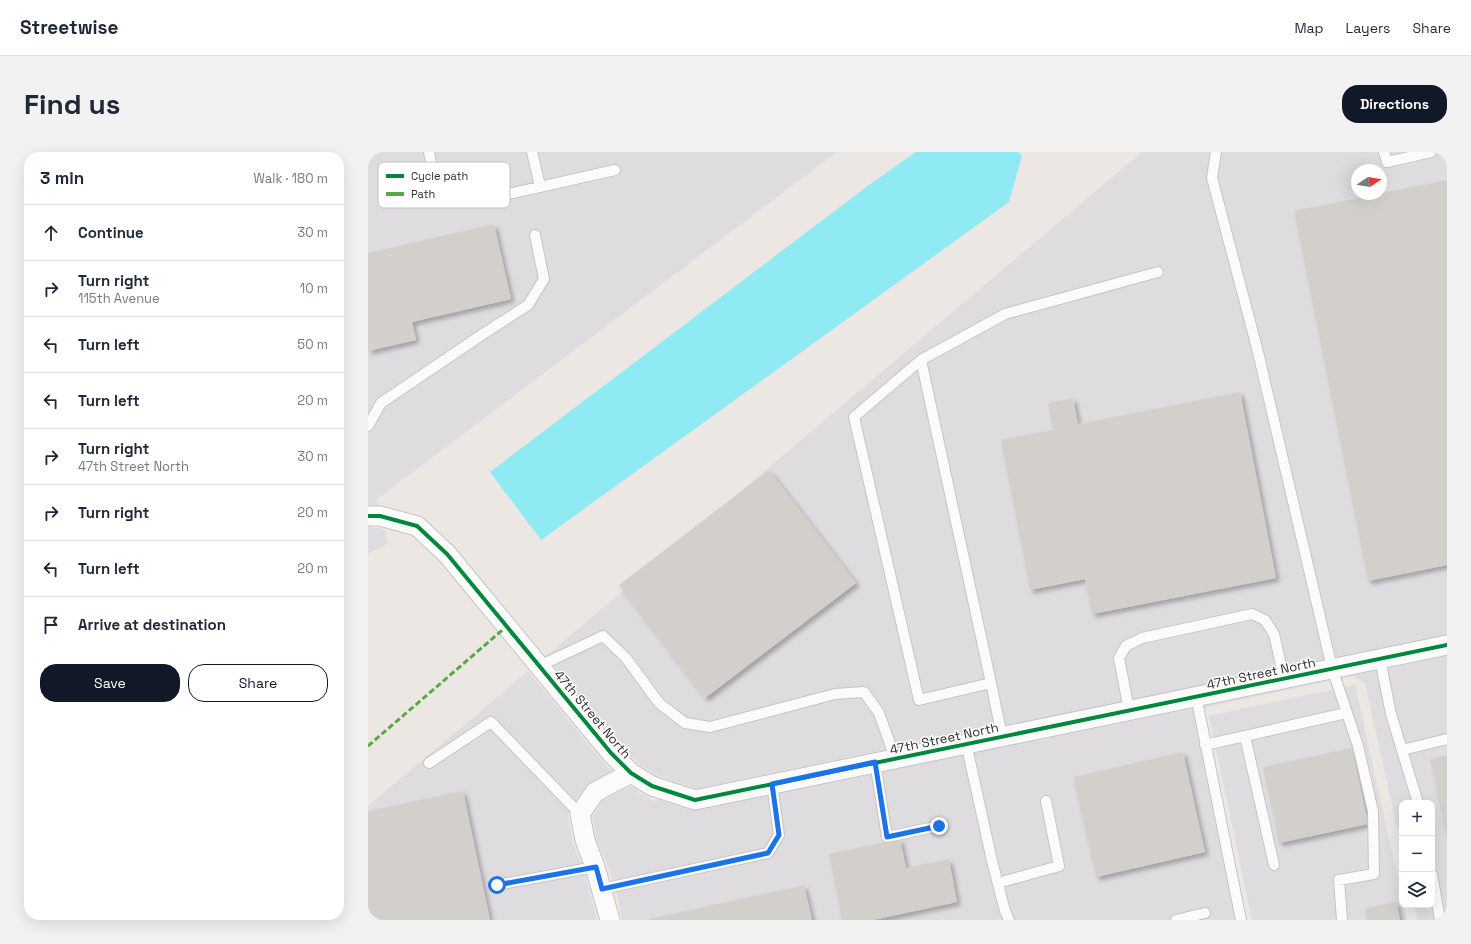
<!DOCTYPE html>
<html lang="en">
<head>
<meta charset="utf-8">
<style>
	:root { --surface:#fff; --page:#f2f2f3; --text:#1f2937; --muted:#747a83; --line:#e0e1e3; --accent:#111827 }
	body { margin:0; font-family:"Space Grotesk",sans-serif; background:var(--page); color:var(--text) }
	.controls { position:absolute; right:12px; bottom:12px; display:grid; overflow:hidden; border-radius:8px; box-shadow:0 4px 16px #0002 }
	.controls button { width:36px; height:36px; display:grid; place-items:center; padding:0; border:0; border-bottom:1px solid var(--line); background:var(--surface); color:var(--text); font:20px sans-serif }
	.compass { position:absolute; left:983px; top:12px; width:36px; height:36px; border-radius:50%; background:var(--surface); box-shadow:0 4px 16px #0002; rotate:78deg }
	.stop { position:absolute; width:12px; height:12px; margin:-9px; border:3px solid #1a73e8; border-radius:50%; background:#fff }
	.stop.end { background:#1a73e8; border-color:#fff; box-shadow:0 1px 4px #0008 }
	.list { margin:0; padding:0; list-style:none }
	h2 { display:flex; justify-content:space-between; align-items:center; height:52px; margin:0; padding:0 16px; font-size:17px }
	h2 small { font-size:13px; font-weight:400; color:var(--muted) }
	.list li { display:grid; grid-template-columns:26px 1fr auto; gap:12px; align-items:center; box-sizing:border-box; height:56px; padding:0 16px; border-top:1px solid var(--line) }
	.list b { display:block; font-size:15px; white-space:nowrap }
	.list p { margin:0; font-size:13px; white-space:nowrap; color:var(--muted) }
	.list em { font-size:13px; font-style:normal; color:var(--muted) }
	.actions { display:flex; gap:8px; padding:12px 16px }
	.actions a { flex:1; padding:9px 0; border:1px solid var(--accent); border-radius:16px; text-align:center; font-size:14px; color:var(--accent) }
	.actions .main { background:var(--accent); color:#fff }
	.icon { flex:none; width:22px; height:22px; fill:none; stroke:currentColor; stroke-width:2; stroke-linecap:round; stroke-linejoin:round }
	.map { position:relative; flex:none; width:1079px; height:768px; overflow:hidden; border-radius:16px }
	header { display:flex; align-items:center; gap:24px; box-sizing:border-box; height:56px; padding:0 20px; background:var(--surface); border-bottom:1px solid var(--line) }
	header strong { font-size:19px }
	nav { display:flex; gap:22px; margin-inline-start:auto; font-size:14px }
	.intro { display:flex; align-items:center; justify-content:space-between; box-sizing:border-box; height:96px; padding:0 24px }
	h1 { margin:0; font-size:28px }
	.button { padding:10px 18px; border-radius:16px; background:var(--accent); color:#fff; font-size:14px; font-weight:700 }
	main { display:flex; gap:24px; padding:0 24px }
	aside { flex:1; background:var(--surface); border-radius:16px; box-shadow:0 4px 16px #0002 }
	.map>svg:first-child { display:block }
</style>
</head>
<body>
<header>
<strong>Streetwise</strong>
<nav><a>Map</a><a>Layers</a><a>Share</a></nav>
</header>
<div class="intro"><h1>Find us</h1><a class="button">Directions</a></div>
<main>
<aside>
<h2>3 min<small>Walk · 180 m</small></h2>
<ul class="list">
<li><svg class="icon" aria-label="ahead" viewBox="0 0 24 24"><path d="M12 20V5M6 11l6-6 6 6"/></svg><div><b>Continue</b></div><em>30 m</em></li>
<li><svg class="icon" aria-label="right" viewBox="0 0 24 24"><path d="M7 20v-9h11M14 6l5 5-5 5"/></svg><div><b>Turn right</b><p>115th Avenue</p></div><em>10 m</em></li>
<li><svg class="icon" aria-label="left" viewBox="0 0 24 24"><path d="M17 20v-9H6M10 6l-5 5 5 5"/></svg><div><b>Turn left</b></div><em>50 m</em></li>
<li><svg class="icon" aria-label="left" viewBox="0 0 24 24"><path d="M17 20v-9H6M10 6l-5 5 5 5"/></svg><div><b>Turn left</b></div><em>20 m</em></li>
<li><svg class="icon" aria-label="right" viewBox="0 0 24 24"><path d="M7 20v-9h11M14 6l5 5-5 5"/></svg><div><b>Turn right</b><p>47th Street North</p></div><em>30 m</em></li>
<li><svg class="icon" aria-label="right" viewBox="0 0 24 24"><path d="M7 20v-9h11M14 6l5 5-5 5"/></svg><div><b>Turn right</b></div><em>20 m</em></li>
<li><svg class="icon" aria-label="left" viewBox="0 0 24 24"><path d="M17 20v-9H6M10 6l-5 5 5 5"/></svg><div><b>Turn left</b></div><em>20 m</em></li>
<li><svg class="icon" aria-label="arrive" viewBox="0 0 24 24"><path d="M6 21V4h12l-3 4 3 4H6"/></svg><div><b>Arrive at destination</b></div></li>
</ul>
<div class="actions"><a class="main">Save</a><a>Share</a></div>
</aside>
<div class="map">
<svg width="1079" height="768" viewBox="0 0 1079 768">
	<defs>
		<filter id="shadow"><feDropShadow dx="3.5" dy="3.5" stdDeviation="2" flood-color="#0004"/></filter>
	</defs>
	<rect width="100%" height="100%" fill="#ece7e3"/>
	<path fill="#dfdcdf" fill-rule="evenodd" d="M0,0H469L9,347L10,354L0,353Z
		M774,0H1079V483L328,637L290,624L272,613L267,606L265,607L253,594L178,504ZM989,18H1013V42H989Z
		M0,375L16,377L20,391L0,402Z
		M1079,504V768H1050L1046,753H1064V651H1034V698L997,531L985,524L839,555L831,566L873,768H254L249,743L239,712L228,685L225,664L235,648L262,634L270,638L269,641L278,644L286,649L288,647L322,658H329Z
		M160,519L233,608L244,619L217,635L202,656L200,664L205,692L216,719L229,768H0V654Z
		M987,533L1034,745V753H1036L1039,768H884L841,564Z"/>
	<path fill="#90eaf4" d="M548,0H650L654,4L641,50L173,388L122,320L501,33Z"/>
	<path fill="#d3d0cc" filter="url(#shadow)" d="M1079,28V413L1000,429L926,59Z
		M126,72L143,147L44,170L48,188L0,199V101Z
		M872,240L908,426L724,462L717,427L662,438L633,288L685,278L680,251L705,246L710,272Z
		M401,318L488,431L337,546L251,433Z
		M984,596L1000,672L911,691L895,615Z
		M815,600L837,700L728,725L705,625Z
		M1079,603V683H1078L1062,607Z
		M95,639L122,768H0V659Z
		M532,687L538,716L581,707L589,750L505,768H474L461,702Z
		M436,733L444,768H281V767Z
		M1028,750L1032,768H999L997,756Z"/>
	<g fill="none" stroke-linecap="round" stroke-linejoin="round">
		<defs>
			<path id="service" d="M61,0L69,41L105,50L247,18
				M164,0L172,34
				M848,0L844,26L889,196L964,516L990,594L1005,659L1006,722L971,728L974,768
				M1016,0L1019,10L1063,0
				M553,208L637,162L790,120
				M0,274L13,251L115,182L160,153L176,127L167,83
				M1012,507L1023,562L1050,651
				M171,514L235,484L258,506L291,551L317,571L342,575L467,542L496,540L511,561L527,606
				M623,531L551,548L486,265L553,208L623,531L634,584
				M828,544L873,768
				M761,558L751,506L758,494L774,486L884,462L897,468L906,482L916,526
				M877,584L906,713
				M598,591L624,709L637,759L641,768
				M837,593L978,561
				M1034,598L1079,587
				M507,610L519,685L571,674
				M61,611L123,570L212,662
				M1064,722L1072,768
				M630,731L691,714L678,649
				M129,733L227,715
				M234,737L400,701L411,683L404,632
				M808,768L837,761"/>
			<path id="minor" d="M0,364H12L49,374L79,402L243,601L263,621L284,634L327,648L1079,493
				M242,768L227,715L217,688L212,662L227,640L263,621"/>
		</defs>
		<use href="#service" stroke="#c5c4c4" stroke-width="12"/>
		<use href="#minor" stroke="#c5c4c4" stroke-width="21"/>
		<use href="#service" stroke="#fcfbfb" stroke-width="10"/>
		<use href="#minor" stroke="#fcfbfb" stroke-width="19"/>
		<path stroke="#54ab44" stroke-width="3" stroke-dasharray="6 3" stroke-linecap="butt" d="M0,594L139,474"/>
		<defs>
			<path id="cycleway" d="M0,364H12L49,374L79,402L243,601L263,621L284,634L327,648L1079,493"/>
		</defs>
		<use href="#cycleway" stroke="#fff" stroke-width="6"/>
		<use href="#cycleway" stroke="#00873e" stroke-width="4"/>
	</g>
	<g fill="none" stroke-linecap="round" stroke-linejoin="round">
		<path stroke="#1a73e8" stroke-width="5" d="M129,733L228,715L234,737L400,701L411,683L404,632L507,610L519,685L571,674"/>
	</g>
	<g text-anchor="middle" stroke-width="3" stroke-linejoin="round" paint-order="stroke">
		<g font-size="13" fill="#2e2e2e" stroke="#fff">
			<text transform="translate(893 521) rotate(-12)" y="5">47th Street North</text>
			<text transform="translate(225 562) rotate(50)" y="5">47th Street North</text>
			<text transform="translate(576 586) rotate(-12)" y="5">47th Street North</text>
		</g>
	</g>
	<rect x="10" y="10" width="132" height="46" rx="6" fill="#fff" stroke="#c0c0c0" stroke-width="1"/>
	<rect x="18" y="22" width="18" height="4" fill="#00873e"/>
	<rect x="18" y="40" width="18" height="4" fill="#54ab44"/>
	<g font-size="11" fill="#2e2e2e">
		<text x="43" y="28">Cycle path</text>
		<text x="43" y="46">Path</text>
	</g>
</svg>
<div class="controls">
<button>+</button>
<button>−</button>
<button><svg class="icon" aria-label="layers" viewBox="0 0 24 24"><path d="M12 4l9 5-9 5-9-5zM3 14l9 5 9-5"/></svg></button>
</div>
<svg class="compass" viewBox="-18 -18 36 36"><path d="M0-13l5 13h-10z" fill="#e53935"/><path d="M0 13l5-13h-10z" fill="#747a83"/></svg>
<div class="stop" style="left:129px;top:733px"></div>
<div class="stop end" style="left:571px;top:674px"></div>
</div>
</main>
</body>
</html>
